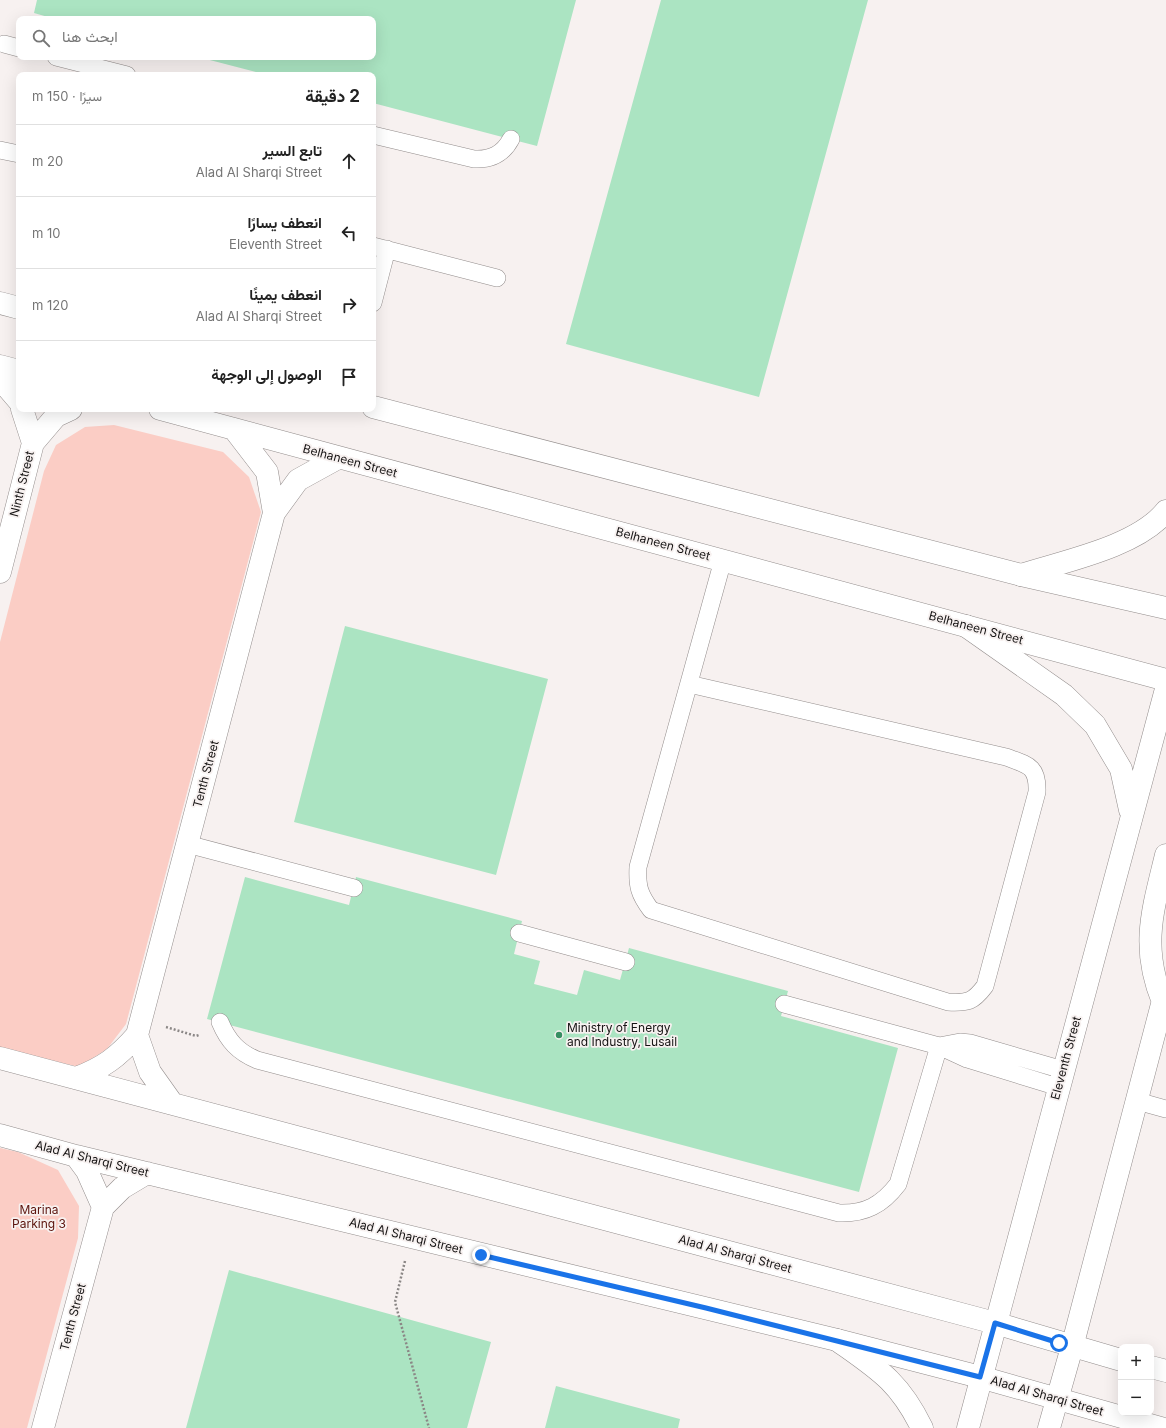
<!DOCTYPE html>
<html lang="ar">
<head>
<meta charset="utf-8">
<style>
	:root { --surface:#fff; --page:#f6f6f6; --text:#222; --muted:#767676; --line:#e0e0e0 }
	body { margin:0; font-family:Inter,Vazirmatn,sans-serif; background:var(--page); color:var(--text); direction:rtl }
	.controls { position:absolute; right:12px; bottom:12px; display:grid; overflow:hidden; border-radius:8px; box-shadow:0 4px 16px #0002 }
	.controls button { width:36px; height:36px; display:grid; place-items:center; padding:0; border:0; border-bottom:1px solid var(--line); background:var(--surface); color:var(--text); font:20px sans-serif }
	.stop { position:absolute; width:12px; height:12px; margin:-9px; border:3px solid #1a73e8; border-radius:50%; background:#fff }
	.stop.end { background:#1a73e8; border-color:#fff; box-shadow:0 1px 4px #0008 }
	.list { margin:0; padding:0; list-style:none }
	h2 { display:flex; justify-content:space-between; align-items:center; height:52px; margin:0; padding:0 16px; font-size:17px }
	h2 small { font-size:13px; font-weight:400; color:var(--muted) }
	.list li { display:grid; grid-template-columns:26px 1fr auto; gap:12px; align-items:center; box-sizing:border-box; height:72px; padding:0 16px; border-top:1px solid var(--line) }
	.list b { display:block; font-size:15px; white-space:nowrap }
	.list p { margin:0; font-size:13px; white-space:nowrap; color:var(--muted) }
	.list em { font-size:13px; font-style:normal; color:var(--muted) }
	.icon { flex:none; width:22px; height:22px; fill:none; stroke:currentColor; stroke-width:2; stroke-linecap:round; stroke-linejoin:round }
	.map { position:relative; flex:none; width:1166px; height:1428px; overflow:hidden; direction:ltr }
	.search { position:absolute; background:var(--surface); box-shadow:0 4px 16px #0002; left:16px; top:16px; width:360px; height:44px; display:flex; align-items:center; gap:10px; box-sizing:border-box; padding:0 14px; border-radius:8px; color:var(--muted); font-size:15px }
	.panel { position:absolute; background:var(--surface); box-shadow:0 4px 16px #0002; left:16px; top:72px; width:360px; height:340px; border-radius:8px; direction:rtl }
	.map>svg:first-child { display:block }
</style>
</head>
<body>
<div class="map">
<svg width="1166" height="1428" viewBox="0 0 1166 1428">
	<rect width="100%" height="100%" fill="#f7f1f0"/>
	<path fill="#fbcdc5" d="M114,425L223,452L249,477L261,512L126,1024L107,1049L79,1067L0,1048V642L44,471L56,445L85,427Z
		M0,1148L18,1152L58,1170L79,1206L78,1238L27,1428H0Z"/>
	<path fill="#abe4c2" d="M37,0H576L537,146L373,103V75H268L202,58L373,57V19H55L34,13Z
		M661,0H868L759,397L566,344Z
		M345,626L548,679L496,875L294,822Z
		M245,877L349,905L356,877L522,921L514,954L540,961L534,984L577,995L584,970L620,980L629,948L788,991L781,1016L898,1048L859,1192L207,1019Z
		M229,1270L491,1342L467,1428H186Z
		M556,1386L680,1419L678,1428H545Z"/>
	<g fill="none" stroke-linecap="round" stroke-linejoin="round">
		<defs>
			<path id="service" d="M4,44L19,48
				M56,57L127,75
				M373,135L474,159C491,160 503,154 511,139
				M0,150L19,154
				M373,246L497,278
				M373,303L387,249
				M689,684L1006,757C1028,765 1038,766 1037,792L985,986C973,1002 968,1003 948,1002L651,910C639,894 637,886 638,867L723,560
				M187,844L354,888
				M519,933L626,962
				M784,1004L939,1046L967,1059L1058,1087
				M220,1022C228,1041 238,1052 257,1060L839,1213C865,1214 882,1205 898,1184L939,1046
				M939,1046L960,1042L970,1043L1063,1070
				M1137,1101L1166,1109"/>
			<path id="minor" d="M0,303L19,308
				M0,366L19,371
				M0,379L19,401
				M373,407L1021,575L1166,608
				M22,409L33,443
				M160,409L1166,680
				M234,429L267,472L274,513
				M0,572L33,443L56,416L71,409
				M137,1035L150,1072L172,1103
				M0,1058L995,1323L1121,1360
				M76,1078C103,1068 118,1057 137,1035L274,513L298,480L338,458
				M0,1135L76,1156L837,1340L980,1377L1161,1428
				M76,1156L87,1171L103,1207
				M1151,1367L1166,1371
				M43,1428L103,1207L122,1188L147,1173"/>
			<path id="tertiary" d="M1021,575C1064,561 1137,547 1166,511
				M966,626L1064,695L1095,725L1121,769L1130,810
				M1163,1002C1140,947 1153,909 1166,855
				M837,1340C878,1369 899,1381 922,1428
				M968,1428L1166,689
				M1049,1428L1072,1347L1166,989"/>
		</defs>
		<use href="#service" stroke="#938d8c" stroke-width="18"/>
		<use href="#minor" stroke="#938d8c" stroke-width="23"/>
		<use href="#tertiary" stroke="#938d8c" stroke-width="23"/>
		<path stroke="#8b8786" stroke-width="2.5" stroke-dasharray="2 2" stroke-linecap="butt" d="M166,1027L196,1036L199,1035
			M405,1261L395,1302L429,1428"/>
		<use href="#service" stroke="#fff" stroke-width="17"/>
		<use href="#minor" stroke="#fff" stroke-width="22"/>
		<use href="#tertiary" stroke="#fff" stroke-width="22"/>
	</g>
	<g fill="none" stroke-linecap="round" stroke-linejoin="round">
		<path stroke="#1a73e8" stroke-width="5" d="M481,1255L706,1308L980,1377L995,1323L1059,1343"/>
	</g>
	<circle fill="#378e62" stroke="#f7f1f0" stroke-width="1.5" cx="559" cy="1035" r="4"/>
	<g text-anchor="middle" stroke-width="3.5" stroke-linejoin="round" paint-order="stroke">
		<g font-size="12" fill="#151313" stroke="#f7f1f0">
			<text transform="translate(350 461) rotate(15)" y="4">Belhaneen Street</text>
			<text transform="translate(22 484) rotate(-76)" y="4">Ninth Street</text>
			<text transform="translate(663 544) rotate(15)" y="4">Belhaneen Street</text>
			<text transform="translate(976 628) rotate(15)" y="4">Belhaneen Street</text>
			<text transform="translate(206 774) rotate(-75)" y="4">Tenth Street</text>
			<text transform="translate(1066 1058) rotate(-75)" y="4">Eleventh Street</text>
			<text transform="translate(92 1159) rotate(14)" y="4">Alad Al Sharqi Street</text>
			<text transform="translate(406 1236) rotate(14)" y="4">Alad Al Sharqi Street</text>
			<text transform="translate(735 1254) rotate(15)" y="4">Alad Al Sharqi Street</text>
			<text transform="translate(73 1317) rotate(-75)" y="4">Tenth Street</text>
			<text transform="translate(1047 1396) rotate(16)" y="4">Alad Al Sharqi Street</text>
		</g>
		<g font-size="12" fill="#151313" stroke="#f7f1f0" text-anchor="start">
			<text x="567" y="1032">Ministry of Energy<tspan x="567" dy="14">and Industry, Lusail</tspan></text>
		</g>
		<g font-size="12" fill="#5c140d" stroke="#f7f1f0">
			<text x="39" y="1214">Marina<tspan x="39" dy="14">Parking 3</tspan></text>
		</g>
	</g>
</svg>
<div class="controls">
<button>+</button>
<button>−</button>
</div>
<div class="stop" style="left:1059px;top:1343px"></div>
<div class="stop end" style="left:481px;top:1255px"></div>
<div class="search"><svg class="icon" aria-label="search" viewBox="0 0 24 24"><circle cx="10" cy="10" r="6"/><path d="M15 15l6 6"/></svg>ابحث هنا</div>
<section class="panel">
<h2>2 دقيقة<small>سيرًا · 150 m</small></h2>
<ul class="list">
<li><svg class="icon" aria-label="ahead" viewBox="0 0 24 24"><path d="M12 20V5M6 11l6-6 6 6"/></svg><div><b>تابع السير</b><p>Alad Al Sharqi Street</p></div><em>20 m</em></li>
<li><svg class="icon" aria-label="left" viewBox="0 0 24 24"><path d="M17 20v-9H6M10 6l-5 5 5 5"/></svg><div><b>انعطف يسارًا</b><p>Eleventh Street</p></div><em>10 m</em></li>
<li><svg class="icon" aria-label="right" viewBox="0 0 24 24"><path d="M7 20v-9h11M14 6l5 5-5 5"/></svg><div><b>انعطف يمينًا</b><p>Alad Al Sharqi Street</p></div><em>120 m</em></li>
<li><svg class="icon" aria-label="arrive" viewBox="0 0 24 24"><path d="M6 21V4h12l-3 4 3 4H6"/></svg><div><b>الوصول إلى الوجهة</b></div></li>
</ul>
</section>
</div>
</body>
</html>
